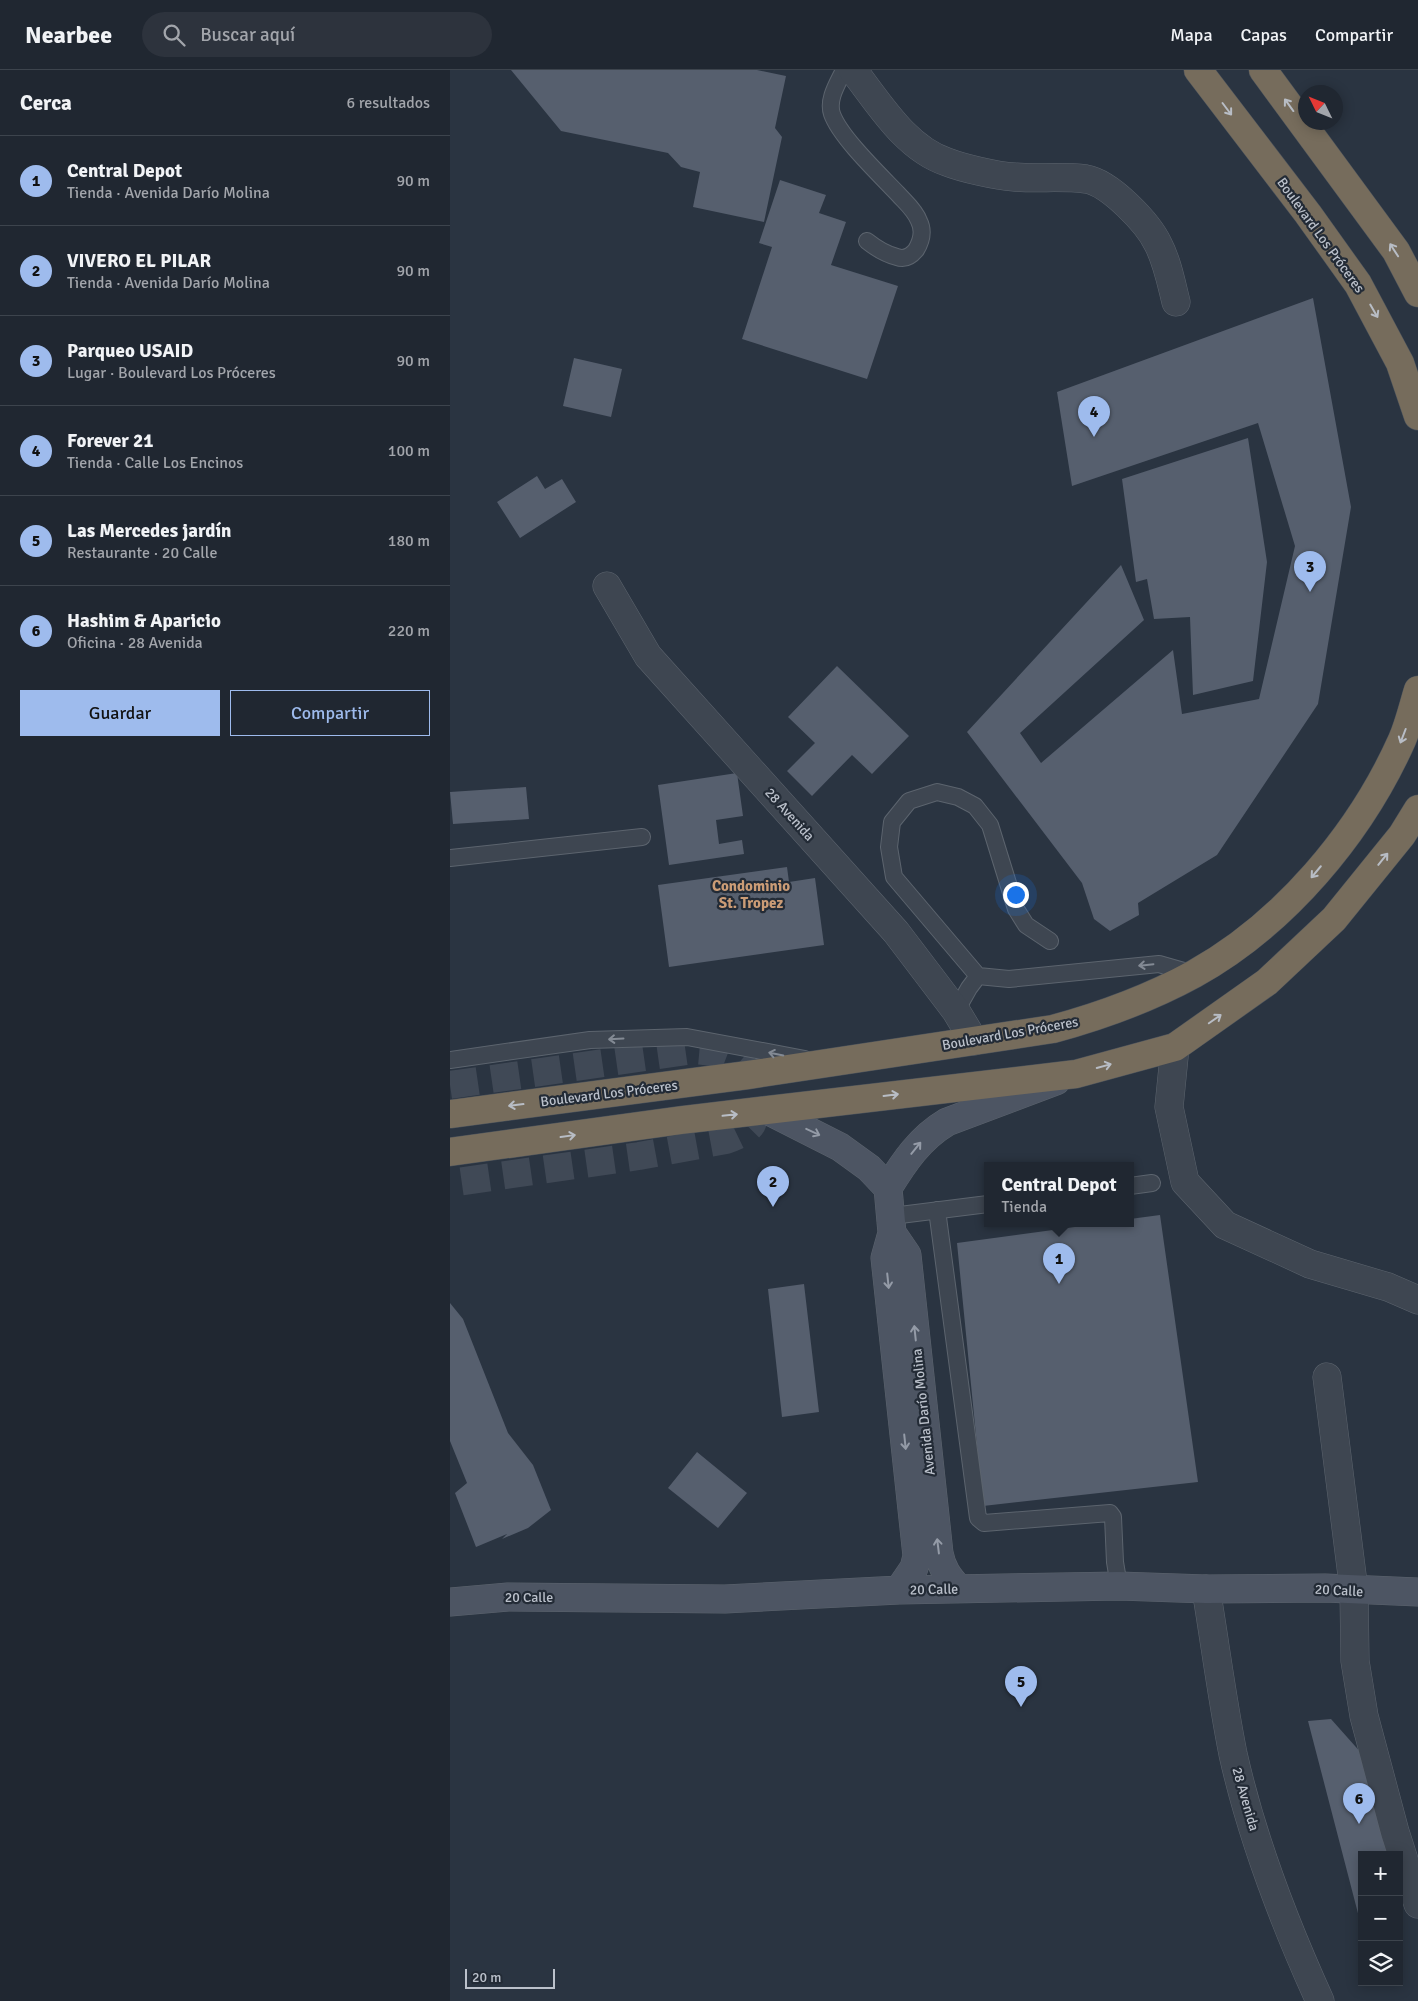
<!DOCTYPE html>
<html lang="es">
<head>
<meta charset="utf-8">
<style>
	:root { --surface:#202731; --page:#2d333d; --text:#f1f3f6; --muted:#a2a5ab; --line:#3d444d; --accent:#9ebbed }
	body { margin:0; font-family:Signika,sans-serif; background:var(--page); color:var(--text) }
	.controls { position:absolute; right:15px; bottom:15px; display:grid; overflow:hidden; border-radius:0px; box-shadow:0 2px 12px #0003 }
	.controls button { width:45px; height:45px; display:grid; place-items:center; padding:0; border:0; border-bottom:1px solid var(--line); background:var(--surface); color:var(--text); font:25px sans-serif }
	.compass { position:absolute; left:848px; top:15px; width:45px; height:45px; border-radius:50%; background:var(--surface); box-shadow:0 2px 12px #0003; rotate:313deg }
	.scale { position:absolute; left:15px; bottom:12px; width:90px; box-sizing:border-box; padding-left:5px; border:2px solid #bbc1cb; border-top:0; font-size:14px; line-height:18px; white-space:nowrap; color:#bbc1cb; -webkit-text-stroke:4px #232b36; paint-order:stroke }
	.you { position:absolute; left:565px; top:824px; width:18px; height:18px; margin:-12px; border:4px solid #fff; border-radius:50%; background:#1a73e8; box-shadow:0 0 0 8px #1a73e833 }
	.badge { display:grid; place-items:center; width:32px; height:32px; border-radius:50%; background:var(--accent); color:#111; font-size:16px; font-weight:700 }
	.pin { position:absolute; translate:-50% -41px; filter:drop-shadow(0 1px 2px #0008) }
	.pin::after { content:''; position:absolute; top:26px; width:18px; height:15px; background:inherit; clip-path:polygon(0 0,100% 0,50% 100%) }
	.popup { position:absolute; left:534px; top:1092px; width:150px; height:65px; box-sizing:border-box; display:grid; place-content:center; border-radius:0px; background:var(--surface); filter:drop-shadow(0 1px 4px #0005); font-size:16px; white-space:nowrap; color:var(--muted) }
	.popup b { font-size:19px; color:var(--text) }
	.popup::after { content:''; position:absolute; left:50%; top:100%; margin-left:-10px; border:10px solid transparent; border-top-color:var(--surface) }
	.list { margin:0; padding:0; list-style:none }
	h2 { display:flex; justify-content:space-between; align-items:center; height:65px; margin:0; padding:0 20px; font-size:21px }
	h2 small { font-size:16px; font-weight:400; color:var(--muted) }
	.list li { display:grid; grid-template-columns:32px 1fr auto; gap:15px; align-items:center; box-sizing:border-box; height:90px; padding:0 20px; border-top:1px solid var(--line) }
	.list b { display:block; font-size:19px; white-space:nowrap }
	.list p { margin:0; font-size:16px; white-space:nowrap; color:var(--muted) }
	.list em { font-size:16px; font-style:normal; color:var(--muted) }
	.actions { display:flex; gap:10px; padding:15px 20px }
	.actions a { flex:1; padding:11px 0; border:1px solid var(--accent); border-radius:0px; text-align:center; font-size:18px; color:var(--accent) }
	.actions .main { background:var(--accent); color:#111 }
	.icon { flex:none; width:28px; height:28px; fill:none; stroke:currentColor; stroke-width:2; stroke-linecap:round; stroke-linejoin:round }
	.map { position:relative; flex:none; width:968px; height:1931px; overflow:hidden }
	header { display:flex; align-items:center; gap:30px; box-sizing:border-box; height:70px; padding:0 25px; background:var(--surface); border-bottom:1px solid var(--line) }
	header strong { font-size:24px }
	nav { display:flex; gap:28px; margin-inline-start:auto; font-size:18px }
	.search { width:350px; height:45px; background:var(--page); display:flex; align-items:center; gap:12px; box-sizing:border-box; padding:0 18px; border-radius:28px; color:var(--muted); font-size:19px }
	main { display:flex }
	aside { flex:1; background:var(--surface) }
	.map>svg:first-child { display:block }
</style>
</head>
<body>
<header>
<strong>Nearbee</strong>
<div class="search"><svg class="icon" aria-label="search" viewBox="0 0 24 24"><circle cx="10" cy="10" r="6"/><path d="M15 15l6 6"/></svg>Buscar aquí</div>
<nav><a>Mapa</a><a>Capas</a><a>Compartir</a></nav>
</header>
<main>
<aside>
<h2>Cerca<small>6 resultados</small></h2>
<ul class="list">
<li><span class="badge">1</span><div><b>Central Depot</b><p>Tienda · Avenida Darío Molina</p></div><em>90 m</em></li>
<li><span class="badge">2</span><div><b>VIVERO EL PILAR</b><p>Tienda · Avenida Darío Molina</p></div><em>90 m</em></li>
<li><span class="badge">3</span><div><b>Parqueo USAID</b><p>Lugar · Boulevard Los Próceres</p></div><em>90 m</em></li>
<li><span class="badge">4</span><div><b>Forever 21</b><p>Tienda · Calle Los Encinos</p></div><em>100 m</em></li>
<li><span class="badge">5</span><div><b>Las Mercedes jardín</b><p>Restaurante · 20 Calle</p></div><em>180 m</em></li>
<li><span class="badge">6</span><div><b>Hashim &amp; Aparicio</b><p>Oficina · 28 Avenida</p></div><em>220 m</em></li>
</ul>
<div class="actions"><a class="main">Guardar</a><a>Compartir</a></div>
</aside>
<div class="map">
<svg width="968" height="1931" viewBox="0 0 968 1931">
	<rect width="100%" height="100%" fill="#2a3441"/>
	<path fill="#565f6e" d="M61,0H307L336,6L325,58L332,67L314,152L243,137L250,102L231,97L218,83L111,61Z
		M330,110L376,125L369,143L396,152L381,195L448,216L417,309L292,269L322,177L309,173Z
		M863,228L901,437L868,634L767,785L688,833L689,845L660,861L644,849L632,813L517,662L671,495L694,550L570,663L591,693L723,580L732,644L809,629L845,476L808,353L622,416L607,322Z
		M124,288L172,299L161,347L113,336Z
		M798,368L817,492L803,611L743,625L740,547L704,549L697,509L686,512L672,409Z
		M87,406L95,419L112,409L126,432L70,468L47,432Z
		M387,596L459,666L422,704L402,685L362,726L337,701L365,673L338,647Z
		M287,703L293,746L266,750L269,774L292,770L294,784L219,795L208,715Z
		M76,717L79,749L3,754L0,722Z
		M337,797L339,812L365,808L374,875L219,897L208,815Z
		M710,1145L748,1412L533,1436L507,1173L654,1153H680V1149Z
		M354,1214L369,1342L332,1347L318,1219Z
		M0,1233L13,1249L58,1363L83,1395L101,1440L78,1458L52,1469L57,1464L26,1477L5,1423L17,1413L0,1371Z
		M247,1382L297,1423L268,1458L218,1418Z
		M881,1649L921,1694L938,1785H912V1851H910L858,1651Z"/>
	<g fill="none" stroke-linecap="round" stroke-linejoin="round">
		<path stroke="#404956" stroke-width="28" stroke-dasharray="28 14" stroke-linecap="butt" d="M0,1015L243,980C258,981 275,983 288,992C301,1001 310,1040 302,1054C297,1062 285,1067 276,1070L189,1086L0,1113"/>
		<defs>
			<path id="lane" d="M394,0C388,13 377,29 382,44C390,67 430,105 448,124C455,132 465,140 469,151C474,161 472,170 466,180C461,186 455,190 447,187C435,184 427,179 417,171
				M0,788L192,767
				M600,871L576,855L566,839L540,755L525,736L508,727L487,722L459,731L442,752L439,777L444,807L528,906L559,909L709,894L744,904
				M506,941L519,918L528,906
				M0,990L140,970L237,967L355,989
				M680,1116L702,1113
				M487,1140L528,1448L534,1453L660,1443L663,1447L665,1492L669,1516
				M442,1146L538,1134"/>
			<path id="street" d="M403,0C429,33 455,78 497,92C512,98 547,106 564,107C587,109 612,106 636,109C660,113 698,153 708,174C717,191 721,212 726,232
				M157,516L198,586L446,862L506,941L524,971
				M725,977L719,1037L735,1112L775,1155L860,1194L938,1217L968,1230
				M877,1307L904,1521L905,1591L914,1646L945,1762L968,1834
				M756,1519C765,1573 772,1629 783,1684C802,1769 834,1852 870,1931"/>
			<path id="secondary" d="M319,1041L390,1077L419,1098L438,1118L442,1163L435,1188L467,1486L464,1498L449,1520
				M438,1118C454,1092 470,1068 497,1052L606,1011
				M442,1163L457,1185L489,1483C492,1499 498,1507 509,1519
				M0,1532L58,1527L275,1529L449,1520L669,1516L756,1519L875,1518L968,1522"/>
			<path id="highway" d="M748,0L858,144L908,214L950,293L968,346
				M813,0L946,181L968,223
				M0,1044L298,1005L603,959C651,946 700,928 744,904C834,854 910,764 952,670C959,654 963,636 968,620
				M0,1082L232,1050L626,1004L725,977L817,912L884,849L952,765L968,739"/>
		</defs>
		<use href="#lane" stroke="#5c646e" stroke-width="18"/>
		<use href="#street" stroke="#5c646e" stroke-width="29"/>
		<use href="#secondary" stroke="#5c646e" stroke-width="29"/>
		<use href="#highway" stroke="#49515b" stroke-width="29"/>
		<use href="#lane" stroke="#3e4651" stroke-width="16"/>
		<use href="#street" stroke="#3e4651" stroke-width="28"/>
		<use href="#secondary" stroke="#4d5563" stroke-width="28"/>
		<use href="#highway" stroke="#766c5c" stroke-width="28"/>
	</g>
	<defs><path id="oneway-shaft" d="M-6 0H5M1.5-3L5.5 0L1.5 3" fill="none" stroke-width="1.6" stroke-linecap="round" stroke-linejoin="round" transform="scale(1.25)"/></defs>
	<g stroke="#b8bdc5">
		<use href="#oneway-shaft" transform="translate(839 35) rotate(-126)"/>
		<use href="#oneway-shaft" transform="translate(777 39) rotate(53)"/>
		<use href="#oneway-shaft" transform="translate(944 180) rotate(-123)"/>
		<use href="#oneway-shaft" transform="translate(924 241) rotate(60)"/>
		<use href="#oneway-shaft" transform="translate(953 666) rotate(111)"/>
		<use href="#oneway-shaft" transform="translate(933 789) rotate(-51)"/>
		<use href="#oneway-shaft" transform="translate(866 802) rotate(130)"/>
		<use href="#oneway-shaft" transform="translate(765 949) rotate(-35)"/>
		<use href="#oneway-shaft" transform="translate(654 996) rotate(-15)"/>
		<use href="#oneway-shaft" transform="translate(441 1025) rotate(-7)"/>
		<use href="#oneway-shaft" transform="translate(66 1035) rotate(173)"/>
		<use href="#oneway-shaft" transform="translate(280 1045) rotate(-6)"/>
		<use href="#oneway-shaft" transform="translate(118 1066) rotate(-8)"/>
	</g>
	<g stroke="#838a94">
		<use href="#oneway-shaft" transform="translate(696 895) rotate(174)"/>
		<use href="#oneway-shaft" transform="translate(166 969) rotate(177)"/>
		<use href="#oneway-shaft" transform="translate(326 984) rotate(-169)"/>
	</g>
	<g stroke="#949ba7">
		<use href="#oneway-shaft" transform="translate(363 1062) rotate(25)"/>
		<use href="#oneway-shaft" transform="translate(466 1078) rotate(-51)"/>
		<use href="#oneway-shaft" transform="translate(438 1211) rotate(84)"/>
		<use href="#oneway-shaft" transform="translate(465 1263) rotate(-96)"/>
		<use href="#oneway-shaft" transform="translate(455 1372) rotate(84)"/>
		<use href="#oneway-shaft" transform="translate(488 1476) rotate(-97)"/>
	</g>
	<g text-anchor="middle" stroke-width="4.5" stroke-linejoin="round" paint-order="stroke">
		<g font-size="14" fill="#bbc1cb" stroke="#232b36">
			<text transform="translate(871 165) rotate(54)" y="5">Boulevard Los Próceres</text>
			<text transform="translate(340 744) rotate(48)" y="5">28 Avenida</text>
			<text transform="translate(560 963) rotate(-10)" y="5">Boulevard Los Próceres</text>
			<text transform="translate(159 1023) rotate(-7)" y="5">Boulevard Los Próceres</text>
			<text transform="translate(473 1342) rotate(-96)" y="5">Avenida Darío Molina</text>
			<text transform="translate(484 1519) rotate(-1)" y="5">20 Calle</text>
			<text transform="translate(889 1520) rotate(3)" y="5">20 Calle</text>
			<text x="79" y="1532">20 Calle</text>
			<text transform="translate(796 1729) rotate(74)" y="5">28 Avenida</text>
		</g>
		<g font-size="15" font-weight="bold" fill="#cb9c76" stroke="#232b36">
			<text x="301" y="821">Condominio<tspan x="301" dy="17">St. Tropez</tspan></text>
		</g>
	</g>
</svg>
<div class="controls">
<button>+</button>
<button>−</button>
<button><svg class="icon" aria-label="layers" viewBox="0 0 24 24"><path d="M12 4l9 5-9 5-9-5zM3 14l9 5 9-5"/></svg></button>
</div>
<svg class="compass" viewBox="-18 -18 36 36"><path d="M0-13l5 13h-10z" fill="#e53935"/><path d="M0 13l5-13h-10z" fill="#a2a5ab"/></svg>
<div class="scale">20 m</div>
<div class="you"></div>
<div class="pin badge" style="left:609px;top:1214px">1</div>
<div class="popup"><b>Central Depot</b>Tienda</div>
<div class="pin badge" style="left:323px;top:1137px">2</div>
<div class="pin badge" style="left:860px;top:522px">3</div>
<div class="pin badge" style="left:644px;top:367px">4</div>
<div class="pin badge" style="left:571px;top:1637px">5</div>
<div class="pin badge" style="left:909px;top:1754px">6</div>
</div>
</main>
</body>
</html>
